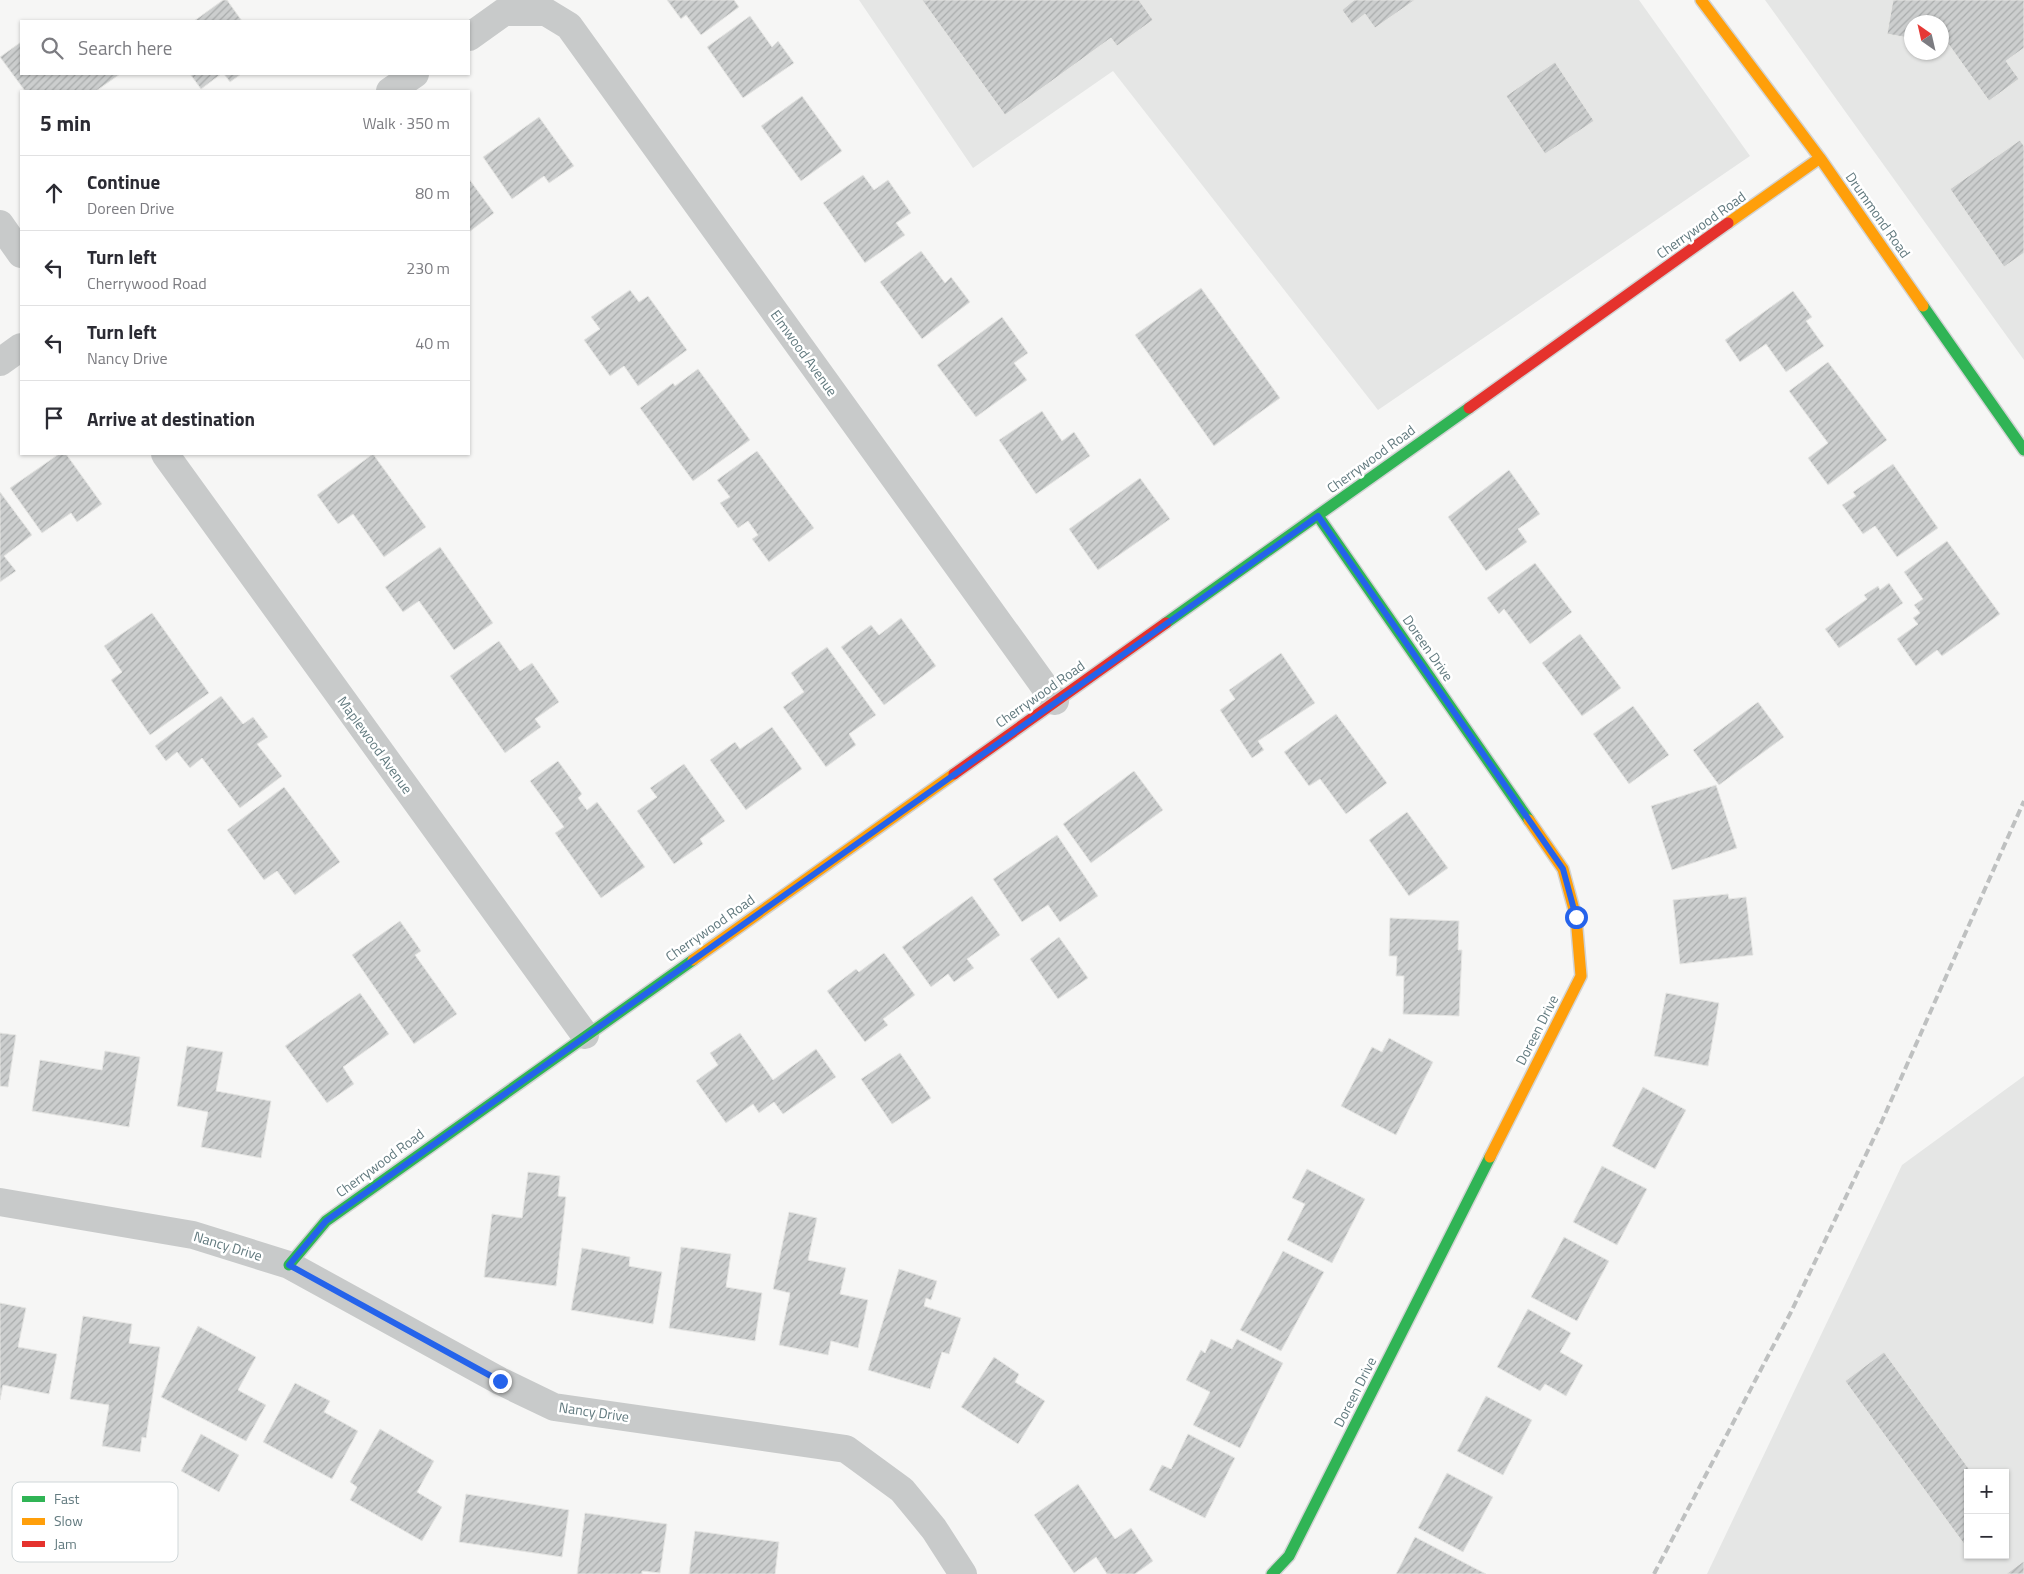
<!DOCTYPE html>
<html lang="en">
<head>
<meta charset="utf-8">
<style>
	:root { --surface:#fff; --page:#f2f2f3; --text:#2b2b33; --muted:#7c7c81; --line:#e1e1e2 }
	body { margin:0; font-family:"Titillium Web",sans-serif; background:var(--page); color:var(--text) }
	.controls { position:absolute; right:15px; bottom:15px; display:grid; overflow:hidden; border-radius:0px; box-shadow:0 1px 4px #0004 }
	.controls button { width:45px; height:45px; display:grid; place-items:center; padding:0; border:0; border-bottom:1px solid var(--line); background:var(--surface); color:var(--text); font:25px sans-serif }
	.compass { position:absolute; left:1904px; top:15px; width:45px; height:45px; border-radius:50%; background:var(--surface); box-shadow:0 1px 4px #0004; rotate:326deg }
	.stop { position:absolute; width:15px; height:15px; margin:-11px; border:4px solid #2563eb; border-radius:50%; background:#fff }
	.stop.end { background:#2563eb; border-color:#fff; box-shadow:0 1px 5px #0008 }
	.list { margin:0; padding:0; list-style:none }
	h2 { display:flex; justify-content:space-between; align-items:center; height:65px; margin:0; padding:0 20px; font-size:21px }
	h2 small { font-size:16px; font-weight:400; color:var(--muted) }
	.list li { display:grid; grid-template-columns:32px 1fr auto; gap:15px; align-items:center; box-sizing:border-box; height:75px; padding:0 20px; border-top:1px solid var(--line) }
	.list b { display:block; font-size:19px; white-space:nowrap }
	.list p { margin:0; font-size:16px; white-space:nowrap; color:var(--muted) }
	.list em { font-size:16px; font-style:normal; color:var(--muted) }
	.icon { flex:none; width:28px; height:28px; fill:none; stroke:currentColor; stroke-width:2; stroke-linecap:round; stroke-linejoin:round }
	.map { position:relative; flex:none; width:2024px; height:1574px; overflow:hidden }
	.search { position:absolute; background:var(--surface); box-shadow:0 1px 4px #0004; left:20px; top:20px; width:450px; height:55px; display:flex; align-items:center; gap:12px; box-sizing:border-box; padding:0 18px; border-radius:0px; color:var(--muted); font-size:19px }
	.panel { position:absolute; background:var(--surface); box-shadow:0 1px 4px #0004; left:20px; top:90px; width:450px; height:365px; border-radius:0px }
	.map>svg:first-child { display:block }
</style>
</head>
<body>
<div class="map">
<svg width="2024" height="1574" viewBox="0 0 2024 1574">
	<defs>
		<pattern id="building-hatch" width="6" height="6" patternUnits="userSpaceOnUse" patternTransform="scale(1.25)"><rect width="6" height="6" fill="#cccece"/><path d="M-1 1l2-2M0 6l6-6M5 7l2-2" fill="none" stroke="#a9acac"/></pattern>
	</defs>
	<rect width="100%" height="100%" fill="#f6f6f5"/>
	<path fill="#e5e6e5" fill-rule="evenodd" d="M859,0H1639L1750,156L1378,410L1113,71L973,168Z
		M1765,0H2024V360ZM1912,22H1942V52H1912Z
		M2024,1076V1574H1707L1902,1165ZM1968,1473H2005V1555H1968Z"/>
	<path fill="url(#building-hatch)" stroke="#e6e6e4" d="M223,0H227L242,21H194Z
		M667,0H734L739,7L701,35L686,15L681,19Z
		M922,0H1139L1153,20L1117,46L1111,38L1005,115Z
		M1354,0H1415L1375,28L1365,14L1352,24L1342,10Z
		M1893,0H2024V48L2006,61L2019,79L1989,101L1944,38L1942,39V22H1912V42L1909,38L1887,34Z
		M750,16L772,47L778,41L794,63L743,98L707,47Z
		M21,42V74H120L96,91H25L0,57Z
		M1555,62L1594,121L1545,154L1506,96Z
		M190,74H221L201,89Z
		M224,74H241L230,82Z
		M802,96L842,151L801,181L761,126Z
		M539,117L574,166L549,183L544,176L512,199L483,157Z
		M2020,140L2024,146V253L2004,267L1950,189Z
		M863,175L874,190L888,180L911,213L896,223L905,235L865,263L823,203Z
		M469,179L494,213L469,232Z
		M921,251L945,283L951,277L970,302L922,339L880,282Z
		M1201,288L1280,398L1214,446L1135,335Z
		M630,290L639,302L648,296L687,350L638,386L624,366L610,376L584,340L600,329L591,317Z
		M1793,291L1812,317L1806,321L1824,346L1786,372L1766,344L1740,362L1725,340Z
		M1002,317L1028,353L1014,363L1027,380L976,417L937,365Z
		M1828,362L1887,440L1828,485L1808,458L1828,443L1789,391Z
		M698,369L750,440L693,481L640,408L673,383L675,386Z
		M1042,411L1062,441L1074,432L1090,456L1036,494L999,440Z
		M757,451L814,528L769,562L752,539L758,535L748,521L738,528L720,503L730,497L717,480Z
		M59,454H66L102,504L77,522L71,513L42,533L10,488Z
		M373,454L426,527L384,557L353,514L338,524L317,495Z
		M1893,464L1938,528L1897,557L1875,526L1863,534L1842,505L1856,496L1853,492Z
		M1509,470L1540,514L1518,529L1527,542L1486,571L1448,517Z
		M1140,478L1170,519L1098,570L1069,529Z
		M0,492L32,535L4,556L16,571L0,582Z
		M1947,541L2000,614L1942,656L1937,650L1916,666L1897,639L1918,624L1913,618L1920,613L1914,605L1923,599L1904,572Z
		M440,547L493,623L454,650L419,601L403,612L385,587Z
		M1535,563L1572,612L1530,644L1504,609L1499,614L1487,598Z
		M1889,583L1903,603L1839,648L1825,629L1867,599L1864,595L1878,586L1880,590Z
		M152,613L209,693L150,735L111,680L122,672L104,646Z
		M901,618L936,666L884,705L841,647L871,625L879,635Z
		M1580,634L1621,688L1582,716L1542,663Z
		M499,641L520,671L532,663L559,702L535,719L541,727L505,753L450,676Z
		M827,647L876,715L849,734L856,745L826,767L783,707L804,692L791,673Z
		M1281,653L1315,703L1258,741L1264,750L1252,758L1220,710L1235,699L1229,690Z
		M221,696L243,724L253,717L268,737L257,744L282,776L240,808L202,758L190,768L177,752L166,761L155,746Z
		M1758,702L1784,737L1719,785L1693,750Z
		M1633,706L1669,755L1629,784L1593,734Z
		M1336,714L1387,783L1346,814L1320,779L1309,786L1284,752Z
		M772,727L802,769L746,810L710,760L735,742L740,749Z
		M558,761L582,794L578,798L587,810L597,802L645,867L601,898L555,833L564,827L530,781Z
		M684,764L725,821L700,839L703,844L674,864L637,811L657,797L650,788Z
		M1134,771L1163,810L1091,863L1063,824Z
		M1716,785L1737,848L1672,870L1651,806Z
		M284,787L340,862L295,895L277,871L264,880L227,830Z
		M1407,812L1448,868L1409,896L1369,840Z
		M1057,835L1098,896L1060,922L1048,905L1022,922L993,879Z
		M1728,894L1729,899L1746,897L1753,955L1680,964L1673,900Z
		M972,896L1000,935L967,959L974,968L954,982L948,974L931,987L902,947Z
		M1390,918L1459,921L1458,950H1462L1459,1016L1403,1014L1404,976H1396L1397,956H1389Z
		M400,921L421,951L415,955L457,1014L414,1044L352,955Z
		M1059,937L1088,978L1058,999L1030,959Z
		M884,953L915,995L883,1019L888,1025L865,1042L827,991L856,969L859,972Z
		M360,993L389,1034L343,1067L354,1084L327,1103L285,1046Z
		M1666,993L1719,1003L1708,1066L1654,1056Z
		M0,1033L16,1035L8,1087L0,1086Z
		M740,1033L773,1080L816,1049L836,1077L783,1114L774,1102L759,1113L753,1104L726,1123L696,1081L718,1065L710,1053Z
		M1389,1038L1433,1062L1396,1135L1341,1106L1372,1047L1382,1052Z
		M187,1046L223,1052L216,1091L271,1101L261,1158L201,1147L208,1112L177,1106Z
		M105,1051L140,1057L129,1127L32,1111L40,1060L102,1070Z
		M900,1053L931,1098L892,1124L861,1079Z
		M1643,1087L1686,1110L1655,1169L1612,1146Z
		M1602,1166L1647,1189L1617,1245L1573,1222Z
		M1307,1169L1365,1199L1332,1263L1287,1240L1305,1204L1292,1198Z
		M528,1172L560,1176L558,1196L566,1197L556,1286L484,1277L492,1214L522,1218Z
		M789,1212L817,1218L808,1260L846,1268L840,1294L868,1300L858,1348L831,1341L828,1355L779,1345L790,1293L773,1289Z
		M1564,1237L1609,1261L1577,1321L1531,1297Z
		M681,1247L731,1254L726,1287L762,1293L755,1341L669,1328Z
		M582,1248L630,1257L629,1266L662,1272L653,1324L571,1310Z
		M1283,1251L1324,1272L1281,1351L1240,1330Z
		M899,1269L937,1281L931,1300L926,1298L924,1306L961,1318L949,1354L942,1352L930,1389L868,1370Z
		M0,1303L26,1308L18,1347L57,1354L49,1394L3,1385L0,1400Z
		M1528,1309L1571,1333L1560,1352L1583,1365L1566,1396L1545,1384L1540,1391L1497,1367Z
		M83,1316L132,1324L129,1343L160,1347L146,1438L142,1437L140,1452L102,1446L109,1405L70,1399Z
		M198,1326L256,1357L238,1390L266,1405L246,1441L161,1397Z
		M1211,1339L1232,1349L1237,1339L1283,1363L1240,1448L1193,1425L1210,1392L1186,1380L1201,1350L1205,1353Z
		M1884,1352L1972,1473H1968V1541L1964,1544L1845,1381Z
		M994,1357L1019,1374L1015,1382L1045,1401L1018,1444L961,1407Z
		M295,1383L330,1401L324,1412L358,1431L332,1479L263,1442Z
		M1486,1396L1532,1420L1503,1475L1457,1451Z
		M380,1429L434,1461L417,1492L442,1507L422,1541L350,1500L357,1487L350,1482Z
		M201,1434L239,1455L219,1492L181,1471Z
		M1188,1434L1235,1458L1205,1518L1149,1490L1162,1465L1171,1469Z
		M1447,1473L1493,1497L1463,1552L1418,1528Z
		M1078,1484L1115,1539L1131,1528L1153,1561L1135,1574H1107L1096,1557L1074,1573L1034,1515Z
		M466,1494L569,1510L562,1557L459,1542Z
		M585,1513L667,1524L660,1573L642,1571V1574H577Z
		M695,1531L779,1542L775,1574H689Z
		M1415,1537L1486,1574H1396Z
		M2024,1561V1574H2006Z"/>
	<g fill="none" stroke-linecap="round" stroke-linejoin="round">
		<defs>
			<path id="fast" d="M1923,306L2024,450
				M1318,516L1529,820
				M1166,623L1469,408
				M289,1265L326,1221L693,960
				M1272,1574L1289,1556L1490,1157"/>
			<path id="slow" d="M1701,0L1820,158L1923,306
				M1728,223L1820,158
				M693,960L954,774
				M1490,1157L1581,976L1576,917L1563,869L1529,820"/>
			<path id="jam" d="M1469,408L1728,223
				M954,774L1166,623"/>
		</defs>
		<use href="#fast" stroke="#d2d3d3" stroke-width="14"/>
		<use href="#slow" stroke="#d2d3d3" stroke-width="14"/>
		<use href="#jam" stroke="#d2d3d3" stroke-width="14"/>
		<path stroke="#c8caca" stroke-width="28" d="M469,37L504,12H546L569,26L1055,701
			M390,91L415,74
			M0,224L21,254
			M0,362L21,347
			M165,454L585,1035
			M0,1202L193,1235L289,1265L500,1381L554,1407L846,1449L902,1490L934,1529L963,1574"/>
		<use href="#fast" stroke="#30b455" stroke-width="11"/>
		<use href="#slow" stroke="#ff9f0a" stroke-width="11"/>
		<use href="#jam" stroke="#e5322d" stroke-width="11"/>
		<path stroke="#bec0c0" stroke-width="4" stroke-dasharray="8 4" stroke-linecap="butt" d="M1654,1574L1791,1312L1882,1121L2024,801"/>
	</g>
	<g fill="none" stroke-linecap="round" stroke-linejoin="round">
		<path stroke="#2563eb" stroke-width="6" d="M500,1381L289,1265L326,1221L1318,516L1563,869L1576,917"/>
	</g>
	<g text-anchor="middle" stroke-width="5" stroke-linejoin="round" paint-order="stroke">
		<g font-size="14" fill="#627a7f" stroke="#fff">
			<text transform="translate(1878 215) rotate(55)" y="5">Drummond Road</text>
			<text transform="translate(1701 225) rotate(-35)" y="5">Cherrywood Road</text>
			<text transform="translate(804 353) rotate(54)" y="5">Elmwood Avenue</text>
			<text transform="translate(1371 459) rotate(-36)" y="5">Cherrywood Road</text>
			<text transform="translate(1428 648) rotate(55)" y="5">Doreen Drive</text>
			<text transform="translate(1040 694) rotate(-35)" y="5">Cherrywood Road</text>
			<text transform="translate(375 745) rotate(54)" y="5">Maplewood Avenue</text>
			<text transform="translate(710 928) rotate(-35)" y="5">Cherrywood Road</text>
			<text transform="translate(1537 1030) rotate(-63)" y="5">Doreen Drive</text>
			<text transform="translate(380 1163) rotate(-36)" y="5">Cherrywood Road</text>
			<text transform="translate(228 1246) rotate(17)" y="5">Nancy Drive</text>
			<text transform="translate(1355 1392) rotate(-63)" y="5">Doreen Drive</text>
			<text transform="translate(594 1412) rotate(8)" y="5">Nancy Drive</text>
		</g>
	</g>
	<rect x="12" y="1482" width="166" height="80" rx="8" fill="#fff" stroke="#d0d7d9" stroke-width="1"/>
	<rect x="22" y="1496" width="23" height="6" fill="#30b455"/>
	<rect x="22" y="1518" width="23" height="7" fill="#ff9f0a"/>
	<rect x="22" y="1541" width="23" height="6" fill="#e5322d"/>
	<g font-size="14" fill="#627a7f">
		<text x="54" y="1504">Fast</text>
		<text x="54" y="1526">Slow</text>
		<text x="54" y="1549">Jam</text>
	</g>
</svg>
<div class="controls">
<button>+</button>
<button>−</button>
</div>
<svg class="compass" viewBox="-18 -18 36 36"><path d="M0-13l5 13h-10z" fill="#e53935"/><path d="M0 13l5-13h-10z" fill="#7c7c81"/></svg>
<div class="stop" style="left:1576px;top:917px"></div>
<div class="stop end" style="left:500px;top:1381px"></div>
<div class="search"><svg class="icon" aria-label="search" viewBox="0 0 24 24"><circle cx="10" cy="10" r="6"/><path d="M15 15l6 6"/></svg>Search here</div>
<section class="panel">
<h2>5 min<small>Walk · 350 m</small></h2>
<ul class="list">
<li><svg class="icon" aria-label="ahead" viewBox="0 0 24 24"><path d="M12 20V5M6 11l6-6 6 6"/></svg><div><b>Continue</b><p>Doreen Drive</p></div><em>80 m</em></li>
<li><svg class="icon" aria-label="left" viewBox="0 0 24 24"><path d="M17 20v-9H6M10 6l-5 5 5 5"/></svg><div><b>Turn left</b><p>Cherrywood Road</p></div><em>230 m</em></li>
<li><svg class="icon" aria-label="left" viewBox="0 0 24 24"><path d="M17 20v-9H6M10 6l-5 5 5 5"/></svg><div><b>Turn left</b><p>Nancy Drive</p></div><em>40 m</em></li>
<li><svg class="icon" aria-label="arrive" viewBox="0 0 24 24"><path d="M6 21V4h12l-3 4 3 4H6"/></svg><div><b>Arrive at destination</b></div></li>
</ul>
</section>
</div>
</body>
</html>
